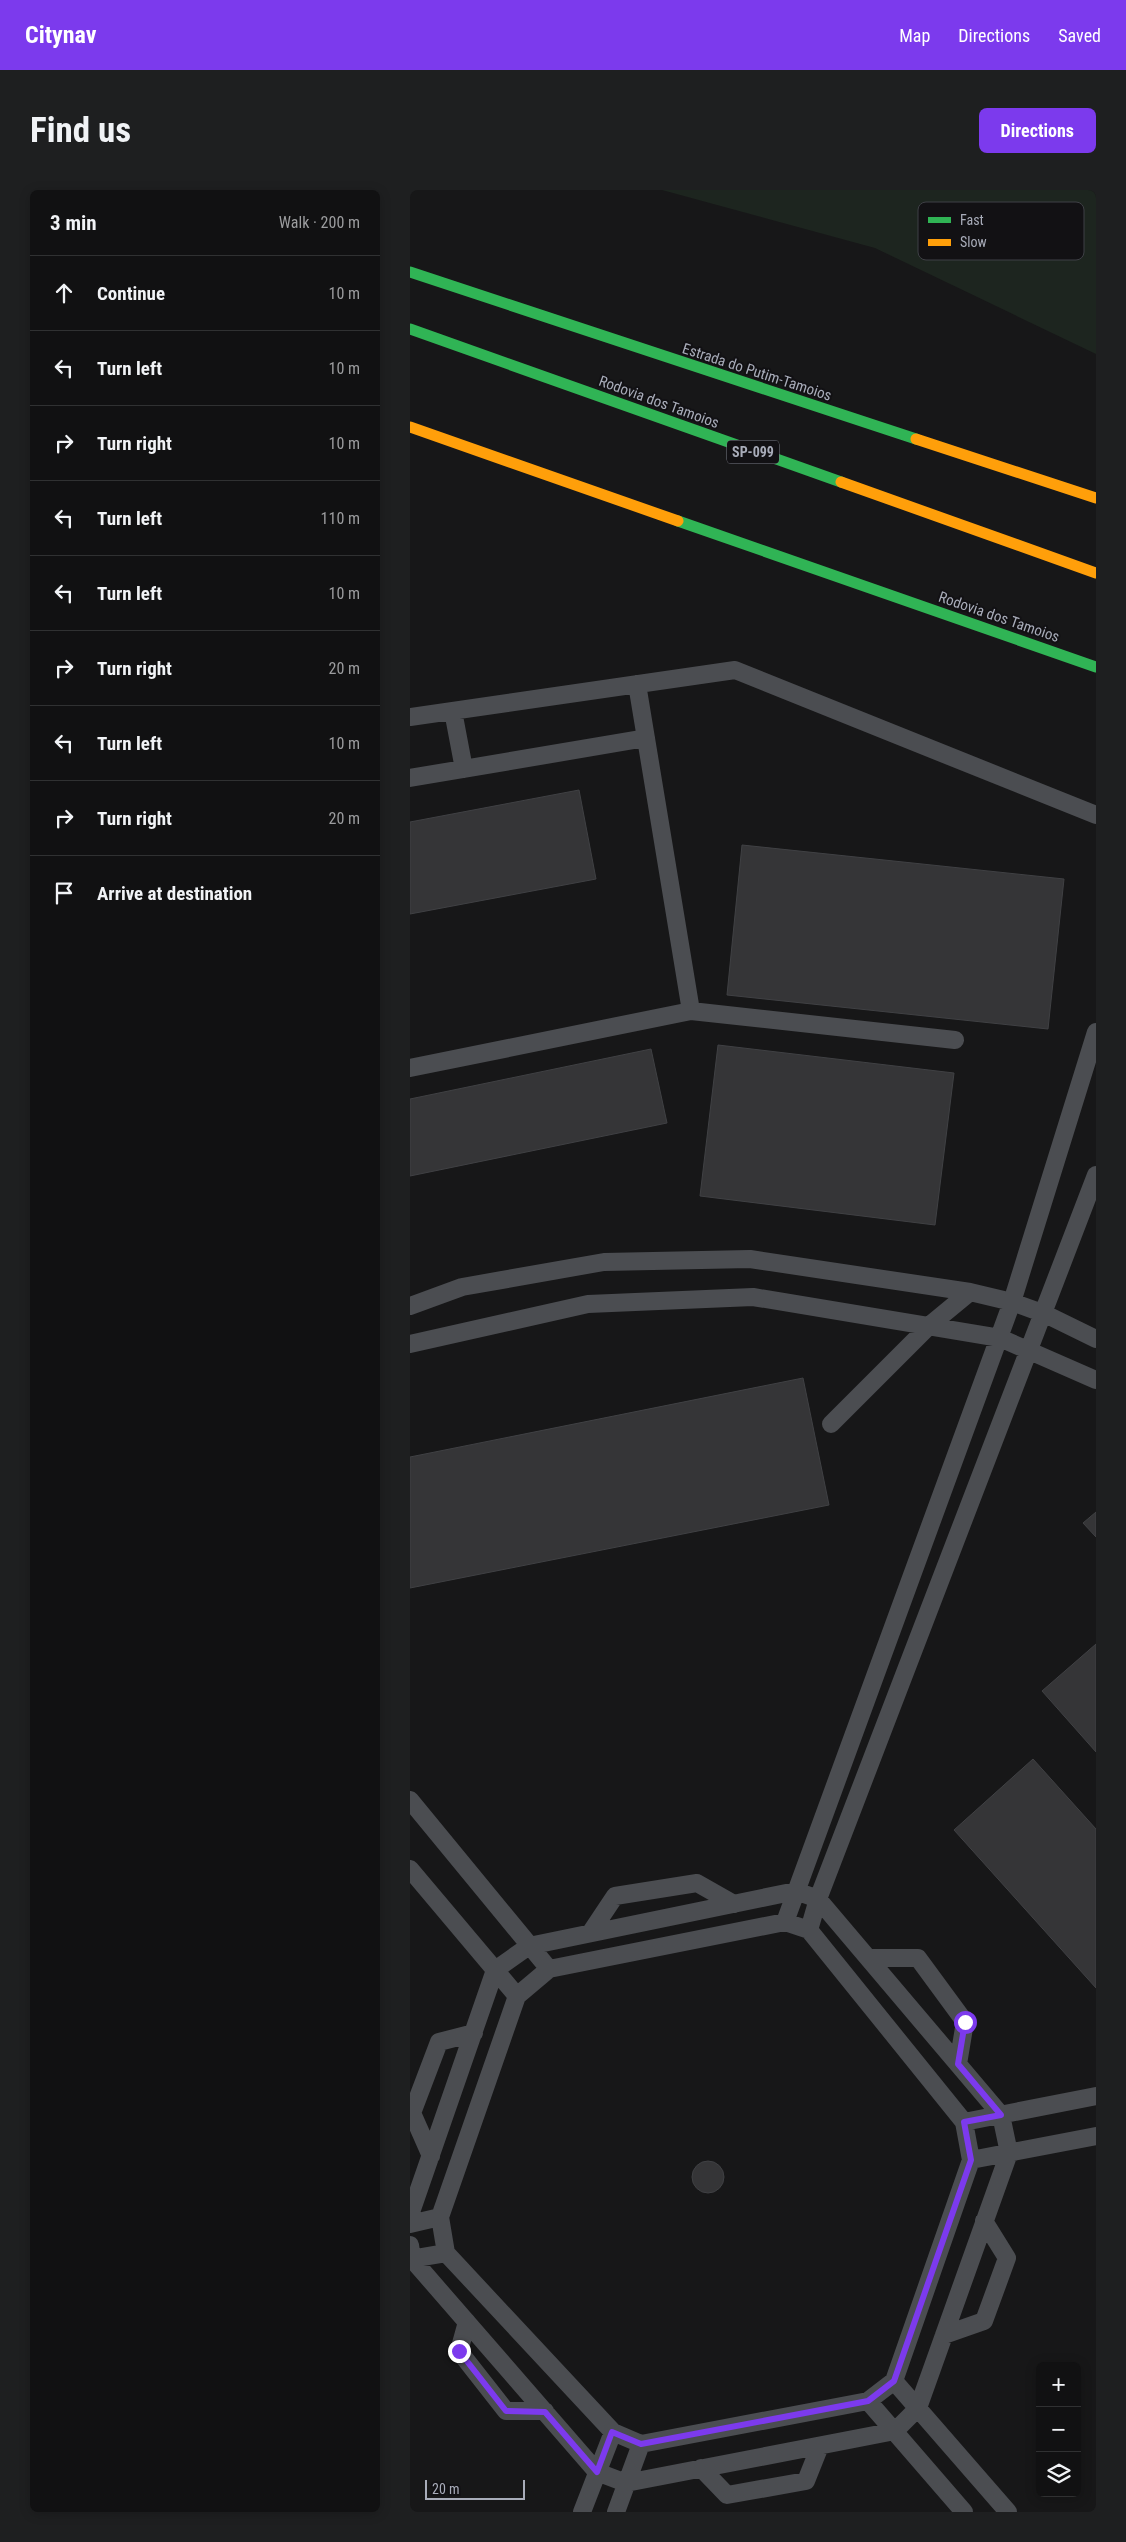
<!DOCTYPE html>
<html lang="en">
<head>
<meta charset="utf-8">
<style>
	:root { --surface:#111112; --page:#1e1f20; --text:#f1f3f6; --muted:#9c9d9f; --line:#303132; --accent:#7c3aed }
	body { margin:0; font-family:"Roboto Condensed",sans-serif; background:var(--page); color:var(--text) }
	.controls { position:absolute; right:15px; bottom:15px; display:grid; overflow:hidden; border-radius:8px; box-shadow:0 2px 12px #0003 }
	.controls button { width:45px; height:45px; display:grid; place-items:center; padding:0; border:0; border-bottom:1px solid var(--line); background:var(--surface); color:var(--text); font:25px sans-serif }
	.scale { position:absolute; left:15px; bottom:12px; width:100px; box-sizing:border-box; padding-left:5px; border:2px solid #a8acb9; border-top:0; font-size:14px; line-height:18px; white-space:nowrap; color:#a8acb9; -webkit-text-stroke:4px #121114; paint-order:stroke }
	.stop { position:absolute; width:15px; height:15px; margin:-11px; border:4px solid #7c3aed; border-radius:50%; background:#fff }
	.stop.end { background:#7c3aed; border-color:#fff; box-shadow:0 1px 5px #0008 }
	.list { margin:0; padding:0; list-style:none }
	h2 { display:flex; justify-content:space-between; align-items:center; height:65px; margin:0; padding:0 20px; font-size:21px }
	h2 small { font-size:16px; font-weight:400; color:var(--muted) }
	.list li { display:grid; grid-template-columns:32px 1fr auto; gap:15px; align-items:center; box-sizing:border-box; height:75px; padding:0 20px; border-top:1px solid var(--line) }
	.list b { display:block; font-size:19px; white-space:nowrap }
	.list em { font-size:16px; font-style:normal; color:var(--muted) }
	.icon { flex:none; width:28px; height:28px; fill:none; stroke:currentColor; stroke-width:2; stroke-linecap:round; stroke-linejoin:round }
	.map { position:relative; flex:none; width:686px; height:2322px; overflow:hidden; border-radius:8px }
	header { display:flex; align-items:center; gap:30px; box-sizing:border-box; height:70px; padding:0 25px; background:var(--accent); color:#fff }
	header strong { font-size:24px }
	nav { display:flex; gap:28px; margin-inline-start:auto; font-size:18px }
	.intro { display:flex; align-items:center; justify-content:space-between; box-sizing:border-box; height:120px; padding:0 30px }
	h1 { margin:0; font-size:35px }
	.button { padding:12px 22px; border-radius:8px; background:var(--accent); color:#fff; font-size:18px; font-weight:700 }
	main { display:flex; gap:30px; padding:0 30px }
	aside { flex:1; background:var(--surface); border-radius:8px; box-shadow:0 2px 12px #0003 }
	.map>svg:first-child { display:block }
</style>
</head>
<body>
<header>
<strong>Citynav</strong>
<nav><a>Map</a><a>Directions</a><a>Saved</a></nav>
</header>
<div class="intro"><h1>Find us</h1><a class="button">Directions</a></div>
<main>
<aside>
<h2>3 min<small>Walk · 200 m</small></h2>
<ul class="list">
<li><svg class="icon" aria-label="ahead" viewBox="0 0 24 24"><path d="M12 20V5M6 11l6-6 6 6"/></svg><div><b>Continue</b></div><em>10 m</em></li>
<li><svg class="icon" aria-label="left" viewBox="0 0 24 24"><path d="M17 20v-9H6M10 6l-5 5 5 5"/></svg><div><b>Turn left</b></div><em>10 m</em></li>
<li><svg class="icon" aria-label="right" viewBox="0 0 24 24"><path d="M7 20v-9h11M14 6l5 5-5 5"/></svg><div><b>Turn right</b></div><em>10 m</em></li>
<li><svg class="icon" aria-label="left" viewBox="0 0 24 24"><path d="M17 20v-9H6M10 6l-5 5 5 5"/></svg><div><b>Turn left</b></div><em>110 m</em></li>
<li><svg class="icon" aria-label="left" viewBox="0 0 24 24"><path d="M17 20v-9H6M10 6l-5 5 5 5"/></svg><div><b>Turn left</b></div><em>10 m</em></li>
<li><svg class="icon" aria-label="right" viewBox="0 0 24 24"><path d="M7 20v-9h11M14 6l5 5-5 5"/></svg><div><b>Turn right</b></div><em>20 m</em></li>
<li><svg class="icon" aria-label="left" viewBox="0 0 24 24"><path d="M17 20v-9H6M10 6l-5 5 5 5"/></svg><div><b>Turn left</b></div><em>10 m</em></li>
<li><svg class="icon" aria-label="right" viewBox="0 0 24 24"><path d="M7 20v-9h11M14 6l5 5-5 5"/></svg><div><b>Turn right</b></div><em>20 m</em></li>
<li><svg class="icon" aria-label="arrive" viewBox="0 0 24 24"><path d="M6 21V4h12l-3 4 3 4H6"/></svg><div><b>Arrive at destination</b></div></li>
</ul>
</aside>
<div class="map">
<svg width="686" height="2322" viewBox="0 0 686 2322">
	<rect width="100%" height="100%" fill="#171718"/>
	<path fill="#1d251f" d="M252,0H686V164L465,58Z"/>
	<path fill="#353537" stroke="#404144" d="M169,600L186,689L0,724V632Z
		M332,655L654,689L638,839L317,805Z
		M308,855L544,883L525,1035L290,1006Z
		M241,859L257,933L0,986V909Z
		M393,1188L419,1315L0,1398V1267Z
		M686,1322V1347L673,1333Z
		M686,1454V1562L632,1501Z
		M623,1569L686,1639V1798L544,1640Z
		M282 1987a16 16 0 1 1 32 0a16 16 0 1 1-32 0Z"/>
	<g fill="none" stroke-linecap="round" stroke-linejoin="round">
		<path stroke="#4b4d51" stroke-width="18" d="M227,494L281,821
			M43,521L54,579
			M0,527L325,480L686,625
			M0,588L236,548
			M0,878L281,821L545,850
			M0,1116L52,1097L194,1072L340,1069L560,1102L602,1112L635,1124L686,1149
			M0,1154L178,1114L343,1107L590,1148L686,1190
			M421,1234L520,1135L560,1102
			M0,1610L139,1779
			M0,1679L107,1806
			M375,1732L399,1740L554,1932L561,1970L484,2191L458,2211L231,2254L203,2242L36,2063L30,2027L107,1806L139,1779Z
			M375,1732L602,1112L686,842
			M399,1740L408,1709L686,985
			M181,1742L205,1706L287,1693L324,1714
			M459,1768H508L555,1832L548,1874
			M554,1932L686,1906
			M21,1966L2,1923L29,1852L64,1843
			M561,1970L686,1946
			M0,2025L85,1780L119,1756L386,1701L408,1709L591,1925L599,1963L508,2218L485,2241L216,2293L187,2282L2,2069L0,2055
			M0,2034L30,2027
			M0,2069L36,2063
			M57,2132L49,2161L96,2221H135
			M534,2145L574,2131L597,2068L574,2031
			M484,2191L598,2322
			M458,2211L554,2322
			M291,2278L317,2305L396,2291L410,2256
			M172,2322L203,2242
			M206,2322L231,2254"/>
		<path stroke="#30b455" stroke-width="11" d="M0,82L506,249
			M0,139L431,292
			M268,331L686,477"/>
		<path stroke="#ff9f0a" stroke-width="11" d="M0,237L268,331
			M506,249L686,308
			M431,292L686,383"/>
	</g>
	<g fill="none" stroke-linecap="round" stroke-linejoin="round">
		<path stroke="#7c3aed" stroke-width="6" d="M49,2161L96,2221L135,2222L187,2282L202,2242L231,2254L458,2211L484,2191L561,1970L554,1932L591,1925L548,1874L555,1832"/>
	</g>
	<g text-anchor="middle" stroke-width="4" stroke-linejoin="round" paint-order="stroke">
		<rect fill="#121114" stroke="#7b7e88" stroke-width="1" x="317" y="250.5" width="52" height="23" rx="4"/>
		<g font-size="14" font-weight="bold" fill="#a8acb9">
			<text x="343" y="267">SP-099</text>
		</g>
		<g font-size="15" fill="#a8acb9" stroke="#121114">
			<text transform="translate(347 182) rotate(18)" y="5">Estrada do Putim-Tamoios</text>
			<text transform="translate(249 212) rotate(20)" y="5">Rodovia dos Tamoios</text>
			<text transform="translate(589 427) rotate(19)" y="5">Rodovia dos Tamoios</text>
		</g>
	</g>
	<rect x="508" y="12" width="166" height="58" rx="8" fill="#121114" stroke="#3f4046" stroke-width="1"/>
	<rect x="518" y="27" width="23" height="6" fill="#30b455"/>
	<rect x="518" y="49" width="23" height="7" fill="#ff9f0a"/>
	<g font-size="14" fill="#a8acb9">
		<text x="550" y="35">Fast</text>
		<text x="550" y="57">Slow</text>
	</g>
</svg>
<div class="controls">
<button>+</button>
<button>−</button>
<button><svg class="icon" aria-label="layers" viewBox="0 0 24 24"><path d="M12 4l9 5-9 5-9-5zM3 14l9 5 9-5"/></svg></button>
</div>
<div class="scale">20 m</div>
<div class="stop" style="left:555px;top:1832px"></div>
<div class="stop end" style="left:49px;top:2161px"></div>
</div>
</main>
</body>
</html>
